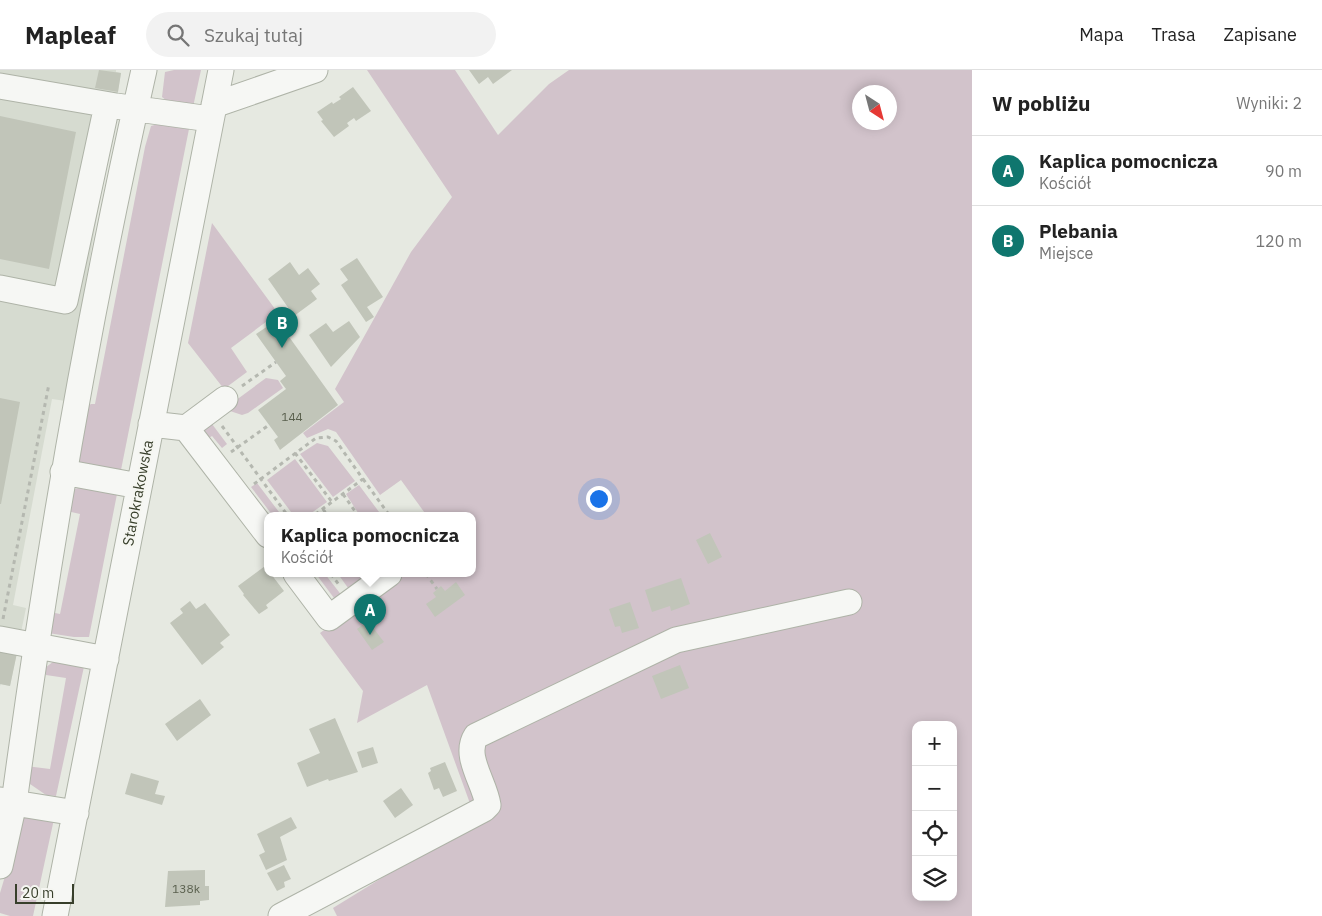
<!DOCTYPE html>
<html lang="pl">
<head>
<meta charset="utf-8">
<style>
	:root { --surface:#fff; --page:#f2f2f2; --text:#222; --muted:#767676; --line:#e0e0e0; --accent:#0f766e }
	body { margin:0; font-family:"IBM Plex Sans",sans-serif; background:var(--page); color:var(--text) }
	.controls { position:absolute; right:15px; bottom:15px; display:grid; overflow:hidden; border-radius:10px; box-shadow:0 2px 12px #0003 }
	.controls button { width:45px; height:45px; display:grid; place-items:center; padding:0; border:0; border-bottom:1px solid var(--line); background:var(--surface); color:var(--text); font:25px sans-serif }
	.compass { position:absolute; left:852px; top:15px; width:45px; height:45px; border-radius:50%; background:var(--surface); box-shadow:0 2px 12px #0003; rotate:144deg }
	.scale { position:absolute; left:15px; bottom:12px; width:59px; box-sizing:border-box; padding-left:5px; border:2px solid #383f2b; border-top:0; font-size:14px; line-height:18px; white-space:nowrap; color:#383f2b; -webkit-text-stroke:4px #f5f6f1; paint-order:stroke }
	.you { position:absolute; left:598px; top:428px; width:18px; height:18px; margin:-12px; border:4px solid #fff; border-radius:50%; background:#1a73e8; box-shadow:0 0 0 8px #1a73e833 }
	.badge { display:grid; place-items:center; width:32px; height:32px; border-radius:50%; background:var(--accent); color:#fff; font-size:16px; font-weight:700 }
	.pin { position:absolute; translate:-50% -41px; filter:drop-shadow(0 1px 2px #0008) }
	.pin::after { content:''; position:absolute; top:26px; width:18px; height:15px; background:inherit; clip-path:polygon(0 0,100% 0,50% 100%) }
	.popup { position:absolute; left:264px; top:442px; width:212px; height:65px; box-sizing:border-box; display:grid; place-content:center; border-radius:10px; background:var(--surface); filter:drop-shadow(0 1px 4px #0005); font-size:16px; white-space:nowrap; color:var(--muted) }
	.popup b { font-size:19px; color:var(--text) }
	.popup::after { content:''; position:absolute; left:50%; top:100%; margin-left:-10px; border:10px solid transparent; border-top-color:var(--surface) }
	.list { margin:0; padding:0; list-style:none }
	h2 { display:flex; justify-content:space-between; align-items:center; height:65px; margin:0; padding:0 20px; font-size:21px }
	h2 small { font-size:16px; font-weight:400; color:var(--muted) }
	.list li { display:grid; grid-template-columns:32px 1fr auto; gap:15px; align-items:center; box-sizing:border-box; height:70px; padding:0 20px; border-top:1px solid var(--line) }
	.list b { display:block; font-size:19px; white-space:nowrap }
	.list p { margin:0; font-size:16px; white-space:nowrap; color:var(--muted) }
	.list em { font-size:16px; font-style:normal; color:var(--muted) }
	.icon { flex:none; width:28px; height:28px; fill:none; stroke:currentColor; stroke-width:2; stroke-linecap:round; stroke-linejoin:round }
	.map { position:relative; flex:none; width:972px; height:846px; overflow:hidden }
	header { display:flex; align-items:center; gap:30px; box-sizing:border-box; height:70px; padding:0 25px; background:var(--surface); border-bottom:1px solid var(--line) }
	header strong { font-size:24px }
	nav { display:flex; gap:28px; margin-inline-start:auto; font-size:18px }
	.search { width:350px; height:45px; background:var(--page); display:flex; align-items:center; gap:12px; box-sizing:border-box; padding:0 18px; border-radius:28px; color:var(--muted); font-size:19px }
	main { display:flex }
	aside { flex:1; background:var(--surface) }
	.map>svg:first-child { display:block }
</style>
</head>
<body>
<header>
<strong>Mapleaf</strong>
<div class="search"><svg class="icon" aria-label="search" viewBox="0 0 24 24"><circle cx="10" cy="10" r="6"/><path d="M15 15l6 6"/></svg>Szukaj tutaj</div>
<nav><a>Mapa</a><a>Trasa</a><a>Zapisane</a></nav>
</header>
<main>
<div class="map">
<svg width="972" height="846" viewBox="0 0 972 846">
	<rect width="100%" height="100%" fill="#e6e9e1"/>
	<path fill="#d6dbd0" d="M0,0H116V2L121,3L66,331L52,329L13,535L26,538L10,616L1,614L0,616Z"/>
	<path fill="#d2c3cb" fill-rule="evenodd" d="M174,0H201L193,37L167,31L162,27L165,2Z
		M367,0H455L498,65L549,14L569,0H972V846H337L333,838L476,750L427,615L357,653L363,621L320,563L401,504H472V446H427L401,410L380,425L336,362L328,359L307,368L303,363L344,332L335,319L411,182L452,127ZM859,22H889V52H859ZM916,655H953V827H916Z
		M162,53L189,59L121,400C106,406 87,400 76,389L84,339L91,334H95L145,77L151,56Z
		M212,153L278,243L231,278L247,302L224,319L188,273Z
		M266,308L278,310L283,318L248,343L242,345L224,339Z
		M209,350L227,374L222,378L212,366L203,372L195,361Z
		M317,373L328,376L355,411L333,427L300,384Z
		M295,389L327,432L307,446H294L267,410Z
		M257,413L282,446H273L251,417Z
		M359,415L382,446H360L346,424Z
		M79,418L117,424L89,567H74L48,563L50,542L60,544L80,444L67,441L74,419Z
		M316,504H325L346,531L340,536Z
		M338,504H374L351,522Z
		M54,591L85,592L56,726L46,725L30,714L26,696L50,699L66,608L46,605L45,598Z
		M24,743L54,749L33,846H10L0,843V823Z"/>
	<path fill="#c1c5b9" d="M99,0L121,3L118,22L95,18Z
		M469,0H512L493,14L488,7L479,14Z
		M353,17L371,41L356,51L354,48L347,53L349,56L334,67L321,51L323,50L317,42L332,32L333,34L341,29L339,27Z
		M0,46L76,62L49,199L0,189Z
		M357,188L383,227L367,237L374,247L366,252L341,215L348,210L340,199Z
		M290,192L299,205L308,198L320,214L311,221L317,229L294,246L268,209Z
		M277,250L338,335L280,380L274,370L278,367L258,340L286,319L280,311L286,306L256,264Z
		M349,251L360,267L331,297L309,265L326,253L333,262Z
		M0,328L20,332L1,434H0Z
		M710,463L722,487L708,494L696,470Z
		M265,496L268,504H271L284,521L266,535L268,538L259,544L243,525L244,524L238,516Z
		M681,508L690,534L671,541L670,536L652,542L645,520Z
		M456,512L465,525L435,547L426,534L436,527L433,523L441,516L445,521Z
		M190,531L196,539L205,533L230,565L220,573L224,577L202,595L170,553L183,543L180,539Z
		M630,532L639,558L622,563L620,556L615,557L609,539Z
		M368,551L384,572L372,580L357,559Z
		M0,580L17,583L10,616L0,614Z
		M680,595L689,618L661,629L652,606Z
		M200,629L211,645L177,671L165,654Z
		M335,648L358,702L329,711L328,709L307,717L297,693L320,683L309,659Z
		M373,677L378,693L362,698L357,682Z
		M445,692L457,721L443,727L439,718L434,720L428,703L431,701L430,698Z
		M131,703L159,711L155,724L165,726L162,735L125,724Z
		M401,718L413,735L395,748L383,731Z
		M291,747L297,758L280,767L287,790L266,800L259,785L265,782L257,764Z
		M284,795L291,809L284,812L285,817L277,821L267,803Z
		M205,800V816H209V830L200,831V835L165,837L168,801Z"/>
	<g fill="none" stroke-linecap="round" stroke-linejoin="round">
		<defs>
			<path id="minor" d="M0,16L116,36L210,49
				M214,35L315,0
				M0,218L65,231L107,35
				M151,354L186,358L268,465
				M186,358L225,329
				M63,402L139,416
				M296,504L329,548L389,504
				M0,569L106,589
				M0,730L14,733L0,796
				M76,743L14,733C47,487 89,242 144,0
				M55,846L221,0
				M281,846L484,739L488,735C485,713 463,686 476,666L676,570L849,532"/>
		</defs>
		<use href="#minor" stroke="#aeb3a7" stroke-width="27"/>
		<path stroke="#b5b8b0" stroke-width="3" stroke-dasharray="4 4" stroke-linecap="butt" d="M242,316L276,292
			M222,356L288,446
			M231,382L269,355
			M295,383L332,432
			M363,409L390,446
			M254,414L316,368L328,367L336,371L363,409L313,446
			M343,424L357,444V446
			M323,439L328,446
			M331,504L339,515
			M426,504L437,519
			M3,549L49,314"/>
		<use href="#minor" stroke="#f6f7f4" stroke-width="25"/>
	</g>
	<g text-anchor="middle" stroke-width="4" stroke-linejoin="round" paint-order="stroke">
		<g font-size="12" fill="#5a604e">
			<text x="292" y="351">144</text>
			<text x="186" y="823">138k</text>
		</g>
		<g font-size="15" fill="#383f2b" stroke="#f5f6f1">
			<text transform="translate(138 423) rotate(-79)" y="5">Starokrakowska</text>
		</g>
	</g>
</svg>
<div class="controls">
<button>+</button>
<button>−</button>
<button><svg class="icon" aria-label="locate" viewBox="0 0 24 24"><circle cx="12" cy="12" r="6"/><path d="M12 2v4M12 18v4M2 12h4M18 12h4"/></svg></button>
<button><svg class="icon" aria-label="layers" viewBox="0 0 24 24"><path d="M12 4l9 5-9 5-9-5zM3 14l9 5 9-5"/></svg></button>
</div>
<svg class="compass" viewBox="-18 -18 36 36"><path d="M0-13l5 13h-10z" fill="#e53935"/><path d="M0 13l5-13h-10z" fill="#767676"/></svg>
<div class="scale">20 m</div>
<div class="you"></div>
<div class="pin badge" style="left:370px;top:565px">A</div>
<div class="popup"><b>Kaplica pomocnicza</b>Kościół</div>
<div class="pin badge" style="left:282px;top:278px">B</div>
</div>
<aside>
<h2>W pobliżu<small>Wyniki: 2</small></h2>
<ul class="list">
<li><span class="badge">A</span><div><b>Kaplica pomocnicza</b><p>Kościół</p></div><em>90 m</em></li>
<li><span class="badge">B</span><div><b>Plebania</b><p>Miejsce</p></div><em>120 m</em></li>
</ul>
</aside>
</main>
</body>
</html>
